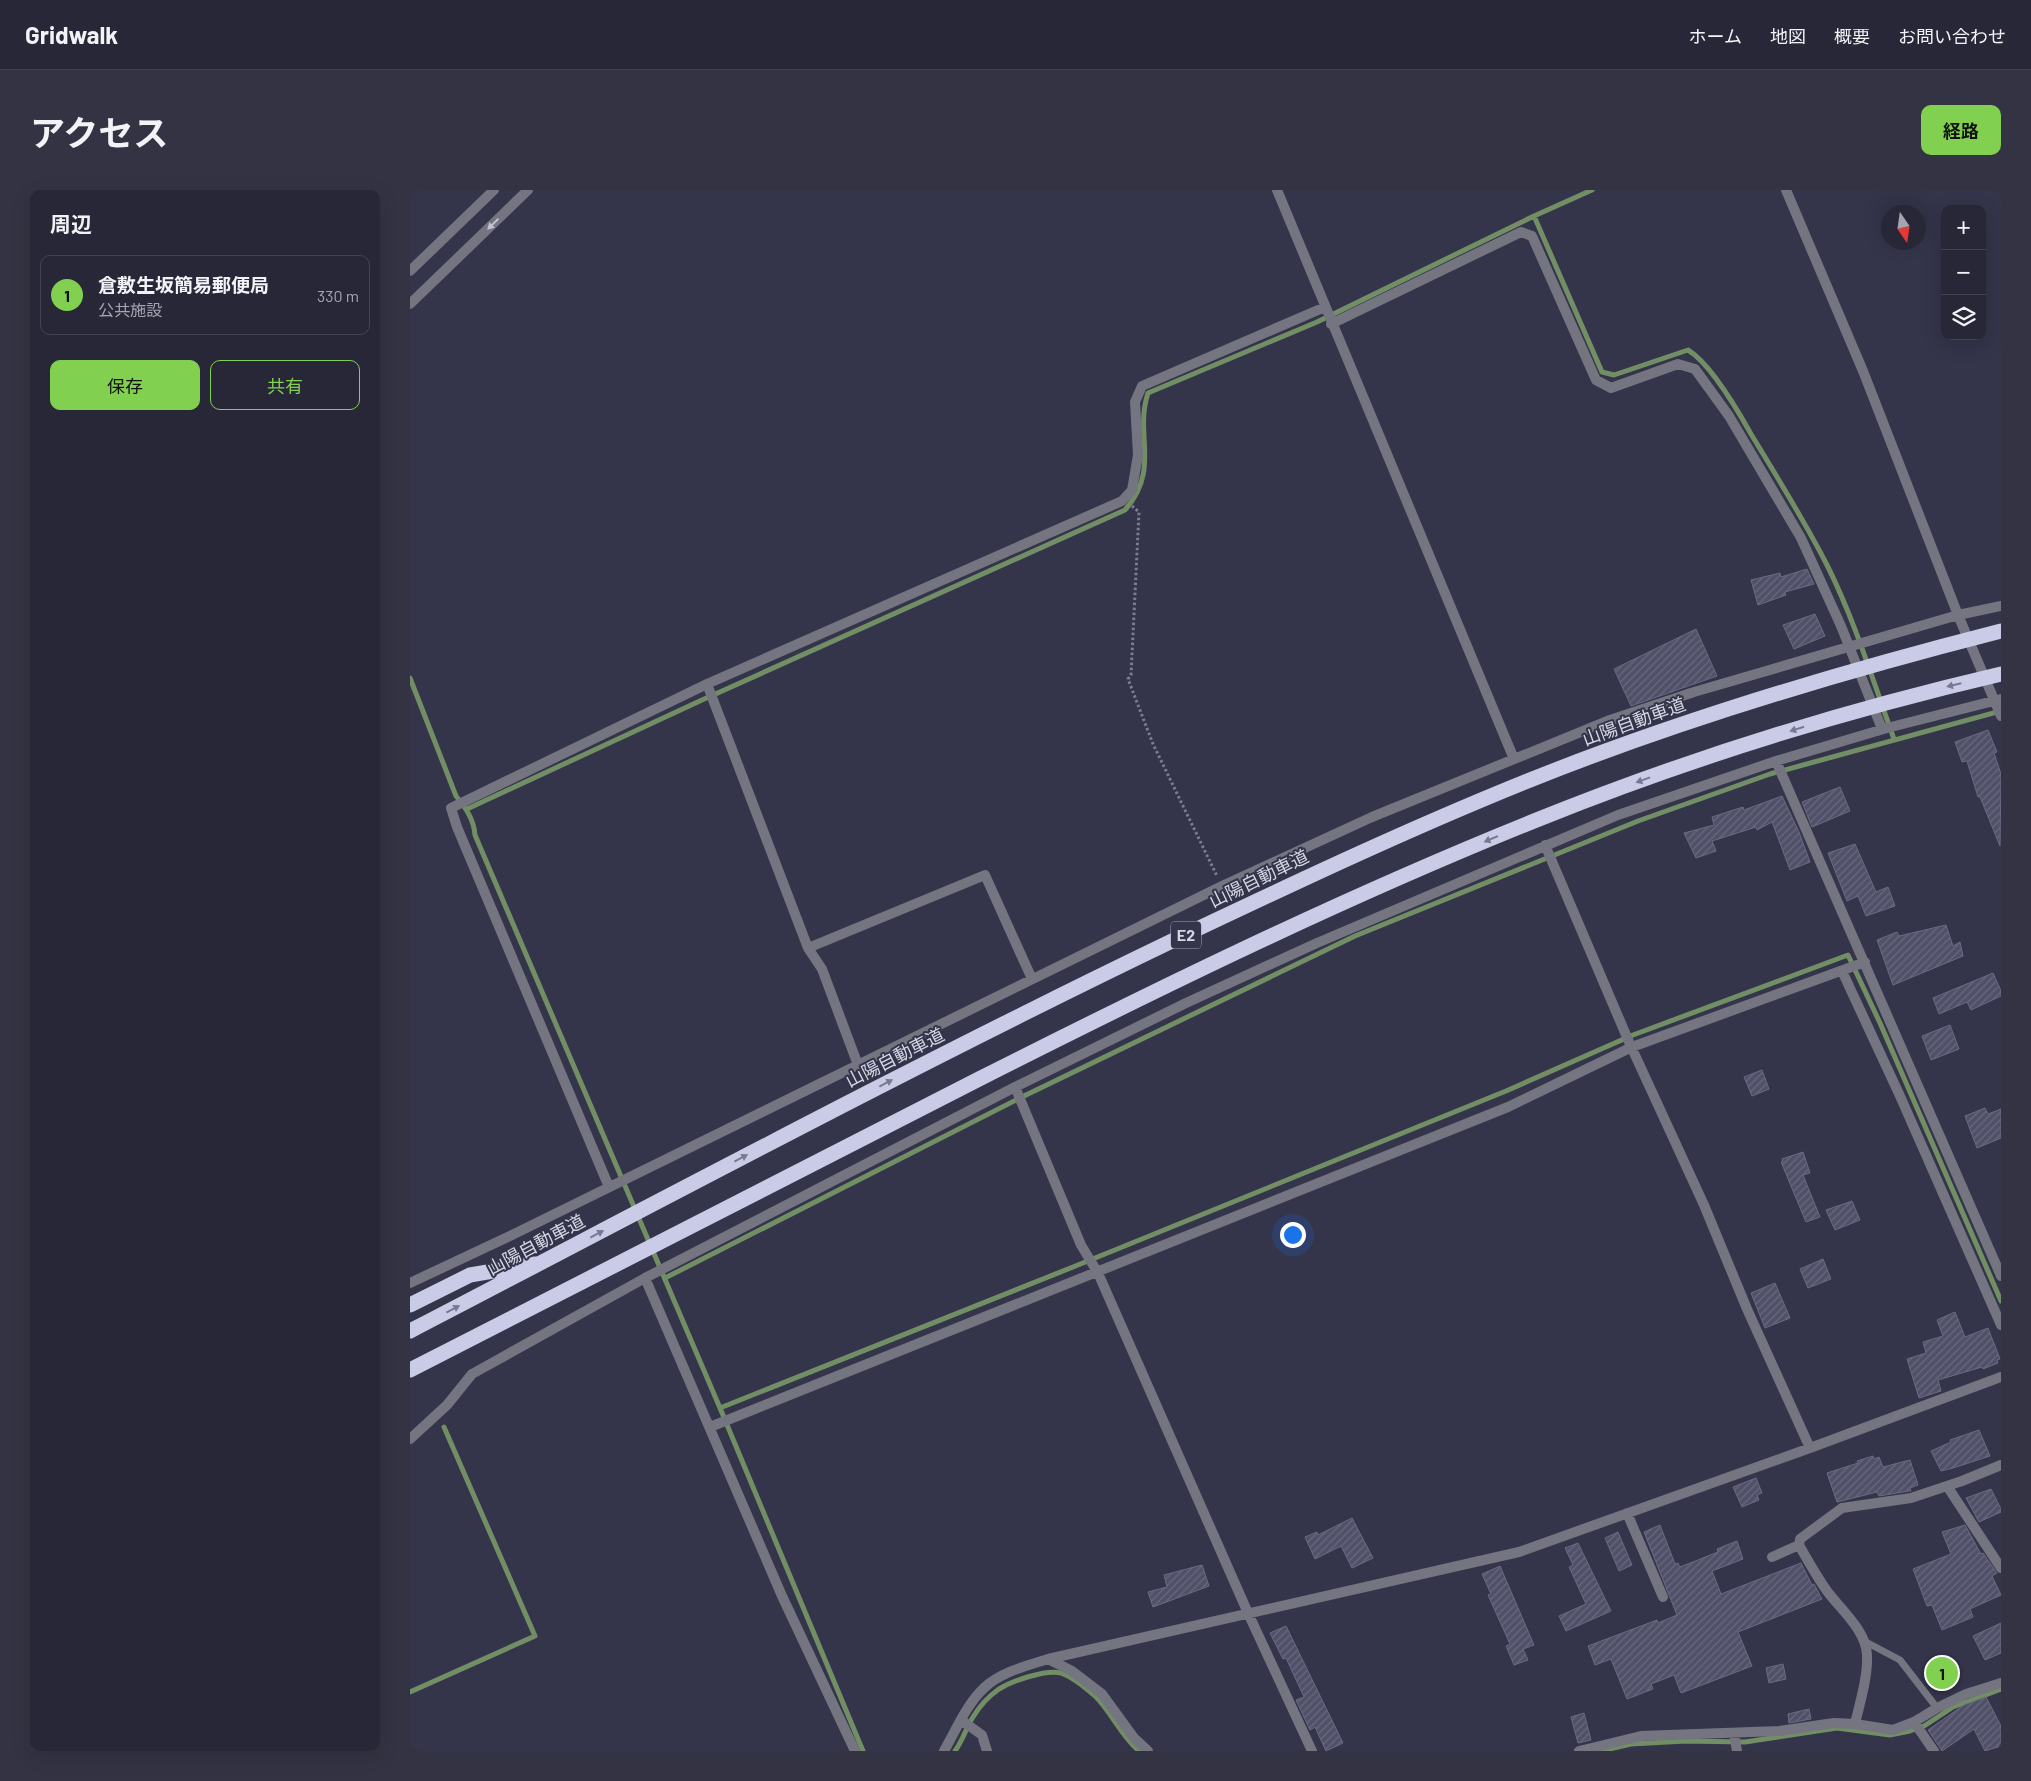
<!DOCTYPE html>
<html lang="ja">
<head>
<meta charset="utf-8">
<style>
	:root { --surface:#272738; --page:#333343; --text:#f1f3f6; --muted:#a4a5ae; --line:#434453; --accent:#82d050 }
	body { margin:0; font-family:Barlow,"Noto Sans JP",sans-serif; background:var(--page); color:var(--text) }
	.controls { position:absolute; right:15px; top:15px; display:grid; overflow:hidden; border-radius:10px; box-shadow:0 5px 20px #0002 }
	.controls button { width:45px; height:45px; display:grid; place-items:center; padding:0; border:0; border-bottom:1px solid var(--line); background:var(--surface); color:var(--text); font:25px sans-serif }
	.compass { position:absolute; left:1471px; top:15px; width:45px; height:45px; border-radius:50%; background:var(--surface); box-shadow:0 5px 20px #0002; rotate:167deg }
	.you { position:absolute; left:882px; top:1044px; width:18px; height:18px; margin:-12px; border:4px solid #fff; border-radius:50%; background:#1a73e8; box-shadow:0 0 0 8px #1a73e833 }
	.badge { display:grid; place-items:center; width:32px; height:32px; border-radius:50%; background:var(--accent); color:#111; font-size:16px; font-weight:700 }
	.pin { position:absolute; translate:-50% -50%; border:2px solid #fff; box-shadow:0 1px 5px #0006 }
	.list { margin:0; padding:0; list-style:none }
	h2 { display:flex; justify-content:space-between; align-items:center; height:65px; margin:0; padding:0 20px; font-size:21px }
	h2 small { font-size:16px; font-weight:400; color:var(--muted) }
	.list li { display:grid; grid-template-columns:32px 1fr auto; gap:15px; align-items:center; box-sizing:border-box; height:80px; margin:0 10px 10px; padding:0 10px; border:1px solid var(--line); border-radius:10px }
	.list b { display:block; font-size:19px; white-space:nowrap }
	.list p { margin:0; font-size:16px; white-space:nowrap; color:var(--muted) }
	.list em { font-size:16px; font-style:normal; color:var(--muted) }
	.actions { display:flex; gap:10px; padding:15px 20px }
	.actions a { flex:1; padding:11px 0; border:1px solid var(--accent); border-radius:10px; text-align:center; font-size:18px; color:var(--accent) }
	.actions .main { background:var(--accent); color:#111 }
	.icon { flex:none; width:28px; height:28px; fill:none; stroke:currentColor; stroke-width:2; stroke-linecap:round; stroke-linejoin:round }
	.map { position:relative; flex:none; width:1591px; height:1561px; overflow:hidden; border-radius:10px }
	header { display:flex; align-items:center; gap:30px; box-sizing:border-box; height:70px; padding:0 25px; background:var(--surface); border-bottom:1px solid var(--line) }
	header strong { font-size:24px }
	nav { display:flex; gap:28px; margin-inline-start:auto; font-size:18px }
	.intro { display:flex; align-items:center; justify-content:space-between; box-sizing:border-box; height:120px; padding:0 30px }
	h1 { margin:0; font-size:35px }
	.button { padding:12px 22px; border-radius:10px; background:var(--accent); color:#111; font-size:18px; font-weight:700 }
	main { display:flex; gap:30px; padding:0 30px }
	aside { flex:1; background:var(--surface); border-radius:10px; box-shadow:0 5px 20px #0002 }
	.map>svg:first-child { display:block }
</style>
</head>
<body>
<header>
<strong>Gridwalk</strong>
<nav><a>ホーム</a><a>地図</a><a>概要</a><a>お問い合わせ</a></nav>
</header>
<div class="intro"><h1>アクセス</h1><a class="button">経路</a></div>
<main>
<aside>
<h2>周辺<small></small></h2>
<ul class="list">
<li><span class="badge">1</span><div><b>倉敷生坂簡易郵便局</b><p>公共施設</p></div><em>330 m</em></li>
</ul>
<div class="actions"><a class="main">保存</a><a>共有</a></div>
</aside>
<div class="map">
<svg width="1591" height="1561" viewBox="0 0 1591 1561">
	<defs>
		<pattern id="building-hatch" width="6" height="6" patternUnits="userSpaceOnUse" patternTransform="scale(1.25)"><rect width="6" height="6" fill="#505169"/><path d="M-1 1l2-2M0 6l6-6M5 7l2-2" fill="none" stroke="#68697e"/></pattern>
	</defs>
	<rect width="100%" height="100%" fill="#34344a"/>
	<g fill="none" stroke-linecap="round" stroke-linejoin="round">
		<path stroke="#728e64" stroke-width="5" d="M1124,26L1192,182L1204,185L1278,160C1301,174 1327,219 1341,244C1367,287 1394,330 1417,375C1445,431 1463,491 1484,549
			M0,488L46,606C56,618 64,630 65,645L310,1218L663,1077L1096,901L1223,845L1438,765L1470,833L1591,1111
			M57,619L292,510L715,320C751,279 724,245 738,203L907,132L1124,26L1182,0
			M255,1088L616,905L945,746L1228,631L1360,584L1591,521
			M310,1218L453,1561
			M0,1502L125,1446L34,1237
			M545,1561C553,1550 556,1538 563,1527C569,1517 579,1506 589,1499C602,1491 636,1479 651,1483C662,1487 677,1499 686,1507C702,1523 711,1546 729,1561
			M1191,1561L1221,1554L1276,1551L1335,1552L1427,1538L1480,1545L1500,1541L1514,1536L1543,1517L1591,1499"/>
	</g>
	<path fill="url(#building-hatch)" stroke="#6a6b83" d="M1397,379L1404,394L1375,402L1376,405L1348,415L1341,390L1370,383L1371,387Z
		M1405,424L1415,446L1384,459L1373,435Z
		M1286,439L1307,486L1221,516L1204,479Z
		M1578,540L1587,562L1584,563L1591,584L1590,656L1570,607H1568L1557,571L1552,572L1545,552Z
		M1430,597L1440,621L1402,637L1392,612Z
		M1372,606L1389,642L1400,672L1380,680L1362,632L1347,640L1346,637L1302,651L1306,661L1286,668L1274,643L1304,635L1302,627L1333,617L1334,620Z
		M1445,654L1466,702L1478,697L1485,716L1456,726L1448,706L1437,711L1418,663Z
		M1536,735L1543,756L1550,752L1553,766L1483,795L1467,750L1487,742L1489,746Z
		M1583,783L1591,801V806L1561,820L1557,812L1529,824L1523,808Z
		M1540,835L1549,859L1521,870L1512,846Z
		M1352,880L1359,899L1342,906L1334,887Z
		M1575,918L1578,924L1591,919V948L1567,958L1555,926Z
		M1393,962L1400,983L1393,985L1410,1027L1396,1032L1371,972H1373L1372,969Z
		M1442,1011L1450,1030L1425,1040L1416,1020Z
		M1413,1069L1421,1089L1398,1098L1390,1079Z
		M1365,1093L1380,1128L1355,1138L1341,1103Z
		M1545,1122L1555,1147L1578,1138L1590,1169L1587,1170L1588,1173L1573,1179L1572,1177L1528,1190L1531,1201L1509,1208L1497,1169L1516,1163L1513,1152L1533,1146L1527,1130Z
		M1569,1240L1580,1266L1543,1278L1531,1281L1521,1261L1541,1252L1540,1250Z
		M1463,1266L1464,1269L1469,1267L1473,1277L1500,1270L1508,1295L1500,1298L1501,1301H1499L1469,1306L1467,1302L1427,1312L1417,1283L1448,1273L1447,1271Z
		M1346,1288L1352,1303L1347,1305L1349,1310L1332,1317L1323,1297Z
		M1581,1299L1591,1319V1322L1569,1332L1556,1308Z
		M942,1328L963,1368L942,1378L931,1356L905,1369L895,1347L907,1342L908,1345Z
		M1250,1335L1265,1374L1268,1373L1270,1377L1308,1362L1307,1359L1327,1351L1333,1369L1302,1381L1311,1404L1391,1373L1402,1395L1404,1394L1412,1409L1328,1442L1342,1476L1271,1503L1264,1485L1241,1494L1243,1499L1217,1509L1201,1469L1185,1475L1178,1456L1247,1430L1248,1433L1267,1425L1234,1342Z
		M1555,1335L1571,1364L1573,1363L1587,1383L1582,1386L1591,1405L1560,1419L1563,1427L1532,1440L1522,1415L1517,1416L1503,1379L1541,1364L1532,1342Z
		M1208,1342L1222,1375L1209,1381L1195,1348Z
		M1168,1353L1201,1421L1156,1441L1149,1426L1176,1414L1159,1377L1163,1375L1155,1358Z
		M792,1375L799,1396L743,1417L738,1402L757,1397L754,1385Z
		M1090,1376L1124,1455L1113,1459L1118,1470L1104,1475L1096,1456L1100,1454L1078,1405L1081,1404L1072,1384Z
		M1591,1433V1463L1575,1470L1563,1446Z
		M876,1436L933,1553L916,1561L905,1537L900,1540L886,1510L894,1507L876,1468L873,1469L860,1443Z
		M1373,1474L1376,1489L1359,1493L1356,1478Z
		M1576,1507L1591,1536V1556L1575,1561L1564,1539L1532,1561L1518,1540L1554,1515Z
		M1399,1519L1401,1529L1379,1533L1378,1524Z
		M1174,1523L1181,1550L1168,1553L1161,1527Z"/>
	<g fill="none" stroke-linecap="round" stroke-linejoin="round">
		<path stroke="#7d7d90" stroke-width="3" stroke-dasharray="2.5 2.5" stroke-linecap="butt" d="M722,316L729,322L721,485L718,489L743,554L807,686"/>
		<path stroke="#747580" stroke-width="7" d="M1454,1451L1490,1470L1527,1518"/>
		<path stroke="#747580" stroke-width="10" d="M867,0L1104,569
			M1376,0L1453,181L1548,425L1591,526
			M921,134L1111,42L1122,46L1186,190L1201,198L1268,174L1285,179L1319,226L1391,348L1431,436L1472,539
			M297,494L398,758L412,779L448,875
			M1366,571L1591,1086
			M1135,655L1219,852L1294,1015L1337,1119L1400,1258
			M398,758L575,685L622,789
			M1432,781L1490,906L1591,1135
			M605,897L671,1055L688,1083L838,1423L902,1561
			M199,997L47,637L41,618L297,494L712,311L722,300L728,265L725,212L732,196L915,117
			M235,1088L372,1406L445,1561
			M0,1093L102,1045L812,696L962,627L1200,530L1284,502L1548,425L1591,416
			M300,1237L1098,917L1222,857L1455,772
			M0,1249L37,1215L62,1184L235,1088L605,897L776,813L907,753L1208,625L1366,571L1477,538L1591,509
			M1537,1296L1591,1378
			M1217,1323L1253,1407
			M1389,1355L1390,1349L1432,1318L1501,1308L1552,1291L1591,1275
			M1362,1367L1389,1355C1398,1371 1407,1387 1417,1401C1431,1420 1456,1440 1457,1465C1458,1487 1450,1512 1445,1534
			M638,1469L662,1481L692,1504L724,1548L738,1561
			M551,1530L572,1545L577,1561
			M1504,1532L1524,1561
			M1324,1544L1327,1561
			M534,1561C546,1540 556,1515 574,1498C591,1482 616,1476 638,1469L1109,1362L1400,1258L1591,1187
			M1169,1561L1231,1546L1369,1541L1424,1533L1445,1534L1483,1540L1504,1532L1527,1518L1556,1504L1591,1493"/>
		<path stroke="#747580" stroke-width="10" d="M0,81L84,0
			M0,114L118,0"/>
		<path stroke="#c9cbe7" stroke-width="15" d="M0,1115L60,1085L125,1074"/>
		<path stroke="#c9cbe7" stroke-width="15" d="M0,1141C254,1009 506,874 764,750C880,695 996,640 1115,592C1269,530 1430,482 1591,441
			M0,1180C190,1083 379,985 569,889C751,797 935,707 1124,631C1275,570 1432,521 1591,484"/>
	</g>
	<defs><path id="oneway-solid" d="M-6-.8H1V-3.2L6.5 0L1 3.2V.8H-6Z" transform="scale(1.25)"/></defs>
	<use fill="#c2c3d0" href="#oneway-solid" transform="translate(83 34) rotate(136)"/>
	<g fill="#777891">
		<use href="#oneway-solid" transform="translate(1544 495) rotate(167)"/>
		<use href="#oneway-solid" transform="translate(1387 539) rotate(162)"/>
		<use href="#oneway-solid" transform="translate(1233 590) rotate(160)"/>
		<use href="#oneway-solid" transform="translate(1081 649) rotate(157)"/>
		<use href="#oneway-solid" transform="translate(476 893) rotate(-28)"/>
		<use href="#oneway-solid" transform="translate(331 968) rotate(-28)"/>
		<use href="#oneway-solid" transform="translate(187 1044) rotate(-28)"/>
		<use href="#oneway-solid" transform="translate(43 1119) rotate(-28)"/>
	</g>
	<g text-anchor="middle" stroke-width="4" stroke-linejoin="round" paint-order="stroke">
		<rect fill="#34344a" stroke="#a5a5b6" stroke-width="1" x="761" y="731.5" width="30" height="27" rx="4"/>
		<g font-size="16" font-weight="bold" fill="#d5d6e4">
			<text x="776" y="751">E2</text>
		</g>
		<g font-size="18" fill="#d5d6e4" stroke="#34344a">
			<text transform="translate(1224 532) rotate(-20)" y="6">山陽自動車道</text>
			<text transform="translate(849 689) rotate(-26)" y="6">山陽自動車道</text>
			<text transform="translate(485 868) rotate(-27)" y="6">山陽自動車道</text>
			<text transform="translate(126 1055) rotate(-28)" y="6">山陽自動車道</text>
		</g>
	</g>
</svg>
<div class="controls">
<button>+</button>
<button>−</button>
<button><svg class="icon" aria-label="layers" viewBox="0 0 24 24"><path d="M12 4l9 5-9 5-9-5zM3 14l9 5 9-5"/></svg></button>
</div>
<svg class="compass" viewBox="-18 -18 36 36"><path d="M0-13l5 13h-10z" fill="#e53935"/><path d="M0 13l5-13h-10z" fill="#a4a5ae"/></svg>
<div class="you"></div>
<div class="pin badge" style="left:1532px;top:1483px">1</div>
</div>
</main>
</body>
</html>
